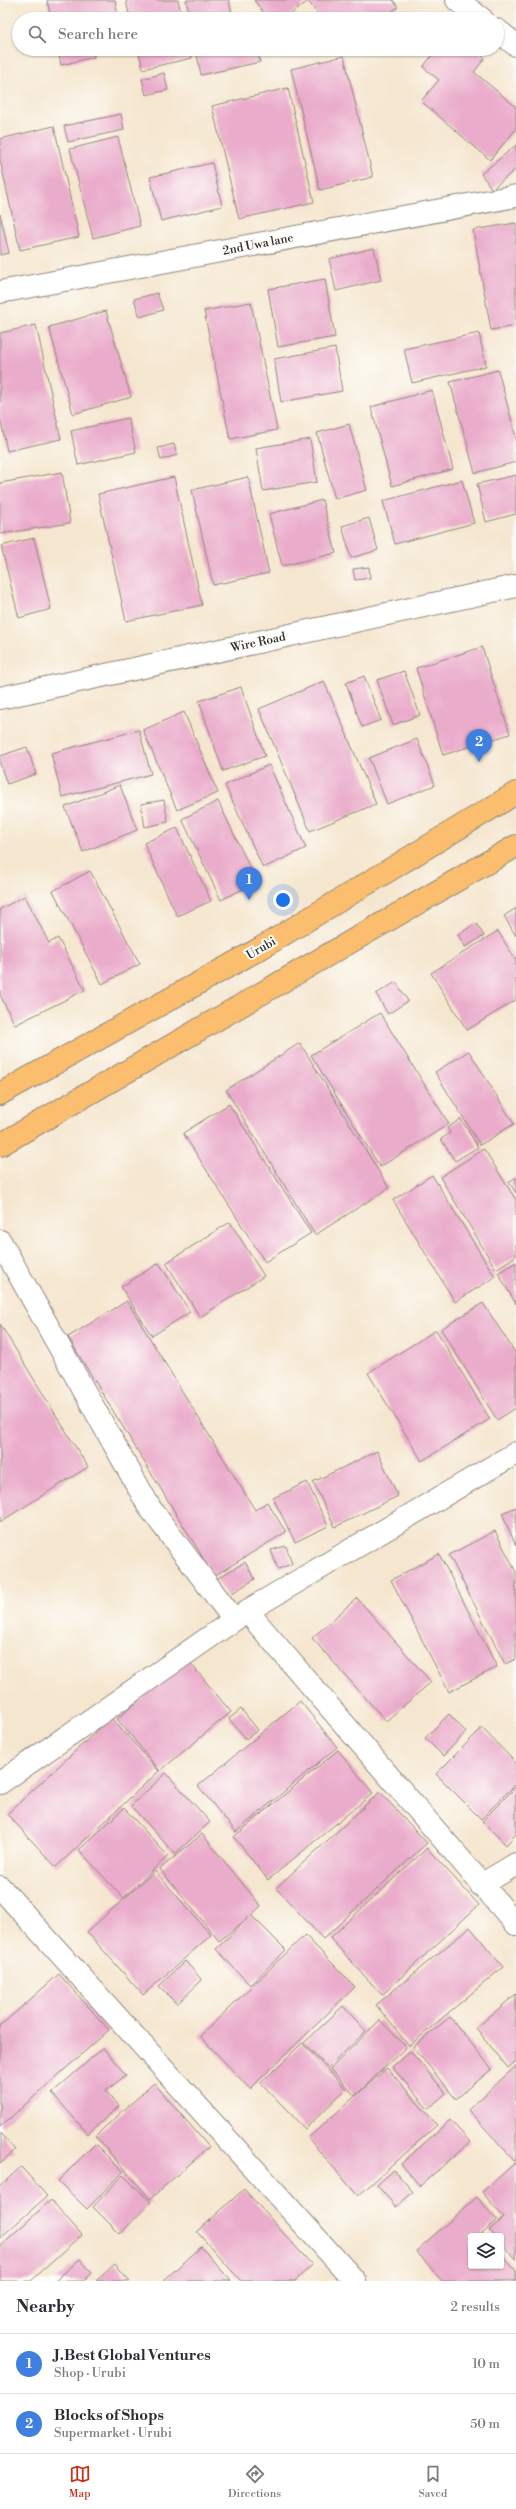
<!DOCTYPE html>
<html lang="en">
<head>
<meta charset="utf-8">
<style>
	:root { --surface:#fff; --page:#f7f7f7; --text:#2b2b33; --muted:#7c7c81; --line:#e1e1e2; --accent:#c8321e }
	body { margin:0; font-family:"Libre Bodoni",serif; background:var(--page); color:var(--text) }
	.controls { position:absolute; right:12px; bottom:12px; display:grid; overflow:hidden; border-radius:4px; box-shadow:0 1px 3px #0004 }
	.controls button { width:36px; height:36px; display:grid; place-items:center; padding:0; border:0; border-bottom:1px solid var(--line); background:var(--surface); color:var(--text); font:20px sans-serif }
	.you { position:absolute; left:283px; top:900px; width:14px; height:14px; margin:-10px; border:3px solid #fff; border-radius:50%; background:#1a73e8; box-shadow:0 0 0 6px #1a73e833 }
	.badge { display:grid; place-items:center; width:26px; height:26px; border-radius:50%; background:var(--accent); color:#fff; font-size:13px; font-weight:700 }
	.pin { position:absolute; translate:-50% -33px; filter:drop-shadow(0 1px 2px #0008) }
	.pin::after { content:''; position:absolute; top:21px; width:14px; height:12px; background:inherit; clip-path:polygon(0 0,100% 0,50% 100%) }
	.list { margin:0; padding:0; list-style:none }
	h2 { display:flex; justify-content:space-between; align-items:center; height:52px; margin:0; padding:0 16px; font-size:17px }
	h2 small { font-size:13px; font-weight:400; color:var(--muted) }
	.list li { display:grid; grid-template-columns:26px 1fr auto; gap:12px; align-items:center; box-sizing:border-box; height:60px; padding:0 16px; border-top:1px solid var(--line) }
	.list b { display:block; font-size:15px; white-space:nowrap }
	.list p { margin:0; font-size:13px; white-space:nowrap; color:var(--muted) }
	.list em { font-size:13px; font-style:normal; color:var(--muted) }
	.icon { flex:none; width:22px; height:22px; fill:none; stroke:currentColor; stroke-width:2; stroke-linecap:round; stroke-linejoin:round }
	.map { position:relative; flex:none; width:516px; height:2281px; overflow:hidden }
	.search { position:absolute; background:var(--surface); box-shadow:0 1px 3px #0004; left:12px; right:12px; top:12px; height:44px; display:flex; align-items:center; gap:10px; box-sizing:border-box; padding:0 14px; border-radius:22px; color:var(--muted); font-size:15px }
	.sheet { height:172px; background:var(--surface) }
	nav { display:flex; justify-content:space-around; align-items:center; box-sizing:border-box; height:56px; border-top:1px solid var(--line); background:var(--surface); font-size:11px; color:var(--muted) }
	nav a { display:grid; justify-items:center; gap:2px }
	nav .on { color:var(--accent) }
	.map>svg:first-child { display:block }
</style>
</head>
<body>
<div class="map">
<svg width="516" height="2281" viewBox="0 0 516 2281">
	<rect width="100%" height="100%" fill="#fdfcf7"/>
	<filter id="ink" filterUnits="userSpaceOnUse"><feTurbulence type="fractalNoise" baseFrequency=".025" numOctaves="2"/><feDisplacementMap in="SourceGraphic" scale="8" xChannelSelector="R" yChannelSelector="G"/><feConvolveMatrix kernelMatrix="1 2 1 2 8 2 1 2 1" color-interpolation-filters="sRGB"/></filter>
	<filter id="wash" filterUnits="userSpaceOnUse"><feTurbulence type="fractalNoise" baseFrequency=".012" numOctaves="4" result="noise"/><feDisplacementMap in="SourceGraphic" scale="16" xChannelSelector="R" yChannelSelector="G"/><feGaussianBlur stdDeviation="0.9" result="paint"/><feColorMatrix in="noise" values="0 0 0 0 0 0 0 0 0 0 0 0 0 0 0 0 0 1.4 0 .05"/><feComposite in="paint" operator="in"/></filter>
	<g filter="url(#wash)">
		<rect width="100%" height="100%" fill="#f5e6cf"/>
		<g id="blocks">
			<path fill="#eaaccb" d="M47,0H115L118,17L108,19H51Z
				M126,0H178L182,19H130Z
				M186,0H229L233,18L250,14L251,19H190Z
				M254,0H393L398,7L382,19H321L308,1L284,19H268Z
				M58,49H93L94,57L61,65Z
				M138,49H189L192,58L143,69Z
				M196,49H257L260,62L201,75Z
				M437,49H473L485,58L474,72L516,107V129L490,160L421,101L439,80L423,67Z
				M344,56L373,177L320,190L291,69Z
				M164,73L168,90L146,95L142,79Z
				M288,88L314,202L239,219L212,106Z
				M121,114L124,130L68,142L64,126Z
				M54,126L79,237L20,250L0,160V139Z
				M118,137L140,226L93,238L70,149Z
				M516,145V169L492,189L481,174Z
				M212,163L222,206L161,221L150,177Z
				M0,214L9,253L0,255Z
				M516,223V326L491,330L473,230Z
				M374,248L381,280L336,291L329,259Z
				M325,279L335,337L278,347L268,289Z
				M157,293L163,310L140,317L134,299Z
				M251,302L277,430L230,439L204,311Z
				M106,311L131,397L73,414L49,327Z
				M36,325L61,439L7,451L0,417V333Z
				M479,333L486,366L412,383L404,349Z
				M335,348L342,391L281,402L274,359Z
				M498,370L516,437V462L475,473L450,382Z
				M432,390L453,469L392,486L371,407Z
				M128,418L136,452L78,465L71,431Z
				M349,424L367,490L335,499L317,433Z
				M310,439L317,482L263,491L256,448Z
				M174,444L177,455L161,460L158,448Z
				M62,472L70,523L0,534V483Z
				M516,475V514L486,522L477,484Z
				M174,477L202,605L126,621L98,494Z
				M248,477L269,573L213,585L192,490Z
				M462,480L474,523L395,544L383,501Z
				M322,500L336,553L282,566L269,514Z
				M369,518L378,550L351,558L342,526Z
				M34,538L51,609L19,618L1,546Z
				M369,567L370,578L355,580L353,569Z
				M482,647L510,734L443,755L416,668Z
				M404,671L420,715L393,725L377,680Z
				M364,676L381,720L362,727L346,683Z
				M324,681L376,804L310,831L259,709Z
				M241,687L265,756L223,771L199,701Z
				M184,712L218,793L177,810L143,730Z
				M139,730L151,774L62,797L51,753Z
				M417,739L435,785L387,804L369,758Z
				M27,747L36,774L7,784L0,764V756Z
				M269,765L306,848L263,868L225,785Z
				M120,785L137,830L83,852L65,807Z
				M164,800L168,822L145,827L141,804Z
				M218,801L257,882L221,900L182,819Z
				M177,828L211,901L177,916L144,843Z
				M90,871L140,964L102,984L53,891Z
				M25,896L49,943L58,938L85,990L15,1025L0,995V909Z
				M516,908V936L504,916Z
				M476,923L484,936L465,947L458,935Z
				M498,931L516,961V1000L467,1030L431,973Z
				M396,982L408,1001L388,1014L376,994Z
				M380,1013L449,1124L380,1167L311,1055Z
				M300,1043L389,1188L315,1235L226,1090Z
				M469,1051L514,1124L480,1145L435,1072Z
				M229,1104L311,1233L265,1262L183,1133Z
				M461,1119L478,1147L455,1161L441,1139L450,1133L447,1128Z
				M484,1149L516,1200V1256L496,1269L440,1177Z
				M432,1175L495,1277L455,1302L393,1200Z
				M516,1177V1193L509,1182Z
				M230,1222L264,1276L200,1317L166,1263Z
				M516,1262V1304L498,1273Z
				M159,1263L190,1312L152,1336L121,1287Z
				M127,1301L255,1510L267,1502L286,1532L214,1576L68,1337Z
				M483,1303L516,1354V1408L497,1420L441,1329Z
				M0,1324L88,1467L0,1522Z
				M436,1330L490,1419L422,1461L368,1373Z
				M377,1451L398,1496L335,1527L313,1482Z
				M307,1482L328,1526L295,1542L273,1498Z
				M516,1507V1546L502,1513Z
				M495,1531L516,1572V1659L505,1664L449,1555Z
				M286,1546L292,1564L278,1569L271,1550Z
				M439,1554L497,1667L449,1692L391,1580Z
				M245,1562L255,1579L227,1596L216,1579Z
				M357,1598L431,1682L386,1721L312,1638Z
				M187,1659L231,1712L160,1771L117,1719Z
				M300,1701L337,1747L236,1832L198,1786Z
				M241,1709L258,1730L246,1739L229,1719Z
				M449,1714L466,1732L443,1756L425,1738Z
				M111,1718L159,1771L56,1867L7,1814Z
				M482,1728L516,1763V1784L481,1819L436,1774Z
				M338,1750L373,1793L268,1880L234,1837Z
				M166,1773L210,1822L175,1854L131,1806Z
				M516,1787V1834L506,1845L482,1821Z
				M380,1792L427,1843L323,1939L276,1888Z
				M124,1808L168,1856L123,1898L79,1850Z
				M202,1834L261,1906L251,1915L286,1950L250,1985L216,1949L249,1917L219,1941L160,1869Z
				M427,1848L479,1905L382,1995L330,1938Z
				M155,1871L211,1935L143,1995L87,1932Z
				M470,1927L503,1967L409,2046L376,2005Z
				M305,1935L355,1987L250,2089L200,2036Z
				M185,1961L202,1980L177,2004L159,1986Z
				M59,1974L109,2030L0,2127V2026Z
				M516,1994V2061L508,2068L476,2028Z
				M343,2006L366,2031L328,2068L304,2043Z
				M450,2017L492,2069L456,2099L413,2047Z
				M380,2020L406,2047L355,2096L330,2069Z
				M302,2043L346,2089L305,2129L261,2083Z
				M103,2048L126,2075L106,2091L119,2106L88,2134L52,2093Z
				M410,2051L446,2093L428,2109L392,2067Z
				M516,2066V2162L468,2110Z
				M387,2068L437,2125L358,2196L308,2138Z
				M154,2083L209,2147L150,2199L95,2136Z
				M450,2120L470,2142L420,2186L401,2164Z
				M0,2133L15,2150L0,2163Z
				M95,2144L123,2172L87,2209L58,2181Z
				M515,2163L516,2164V2260L501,2243V2236H495L489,2230L504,2218L482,2192Z
				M21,2167L47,2196L0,2238V2186Z
				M394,2170L413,2192L396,2207L377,2185Z
				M123,2175L151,2202L120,2234L93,2207Z
				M244,2189L312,2265L295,2281H241L197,2232Z
				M477,2197L497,2220L482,2233L485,2236H471V2266H501V2254L516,2271V2281H442L416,2251Z
				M51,2200L82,2235L31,2281H0V2246Z
				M201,2247L231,2281H163Z
				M80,2259L92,2273L84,2281H55Z
				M115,2264L130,2281H96Z"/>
		</g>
	</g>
	<g filter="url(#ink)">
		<use href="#blocks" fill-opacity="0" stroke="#90887d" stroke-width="1"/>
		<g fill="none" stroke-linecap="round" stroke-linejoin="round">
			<defs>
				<path id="minor" d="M457,0L482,19
					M497,30L516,45
					M0,292L516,196
					M0,698L516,586
					M0,1241L150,1508L234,1620
					M247,1611L516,1924
					M0,1783L247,1611L516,1453
					M481,1885L516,1864
					M0,1887L355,2281"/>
				<path id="highway" d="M0,1094L261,948L516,793
					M0,1145L516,846"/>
			</defs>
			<use href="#minor" stroke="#90887d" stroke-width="24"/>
			<use href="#highway" stroke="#90887d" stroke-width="24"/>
			<use href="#minor" stroke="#fff" stroke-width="22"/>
			<use href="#highway" stroke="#fabe6e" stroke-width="22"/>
		</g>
	</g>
	<g text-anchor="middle" stroke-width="4" stroke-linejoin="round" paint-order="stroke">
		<g font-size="12" fill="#2b2b2b" stroke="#fdfcf7">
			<text transform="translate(258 244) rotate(-11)" y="4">2nd Uwa lane</text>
			<text transform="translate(258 642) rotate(-12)" y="4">Wire Road</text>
			<text transform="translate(261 948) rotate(-30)" y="4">Urubi</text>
		</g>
	</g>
</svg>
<div class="controls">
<button><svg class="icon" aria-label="layers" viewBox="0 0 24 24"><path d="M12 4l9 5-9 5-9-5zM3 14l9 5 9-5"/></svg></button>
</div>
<div class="you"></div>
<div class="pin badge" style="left:249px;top:900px;background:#3f7fe0">1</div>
<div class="pin badge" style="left:479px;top:762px;background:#3f7fe0">2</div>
<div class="search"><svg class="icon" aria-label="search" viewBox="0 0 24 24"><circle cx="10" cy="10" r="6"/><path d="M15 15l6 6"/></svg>Search here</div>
</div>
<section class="sheet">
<h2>Nearby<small>2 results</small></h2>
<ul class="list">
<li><span class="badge" style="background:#3f7fe0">1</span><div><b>J.Best Global Ventures</b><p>Shop · Urubi</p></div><em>10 m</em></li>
<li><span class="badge" style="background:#3f7fe0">2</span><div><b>Blocks of Shops</b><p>Supermarket · Urubi</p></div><em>50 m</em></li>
</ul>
</section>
<nav>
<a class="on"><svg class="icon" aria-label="map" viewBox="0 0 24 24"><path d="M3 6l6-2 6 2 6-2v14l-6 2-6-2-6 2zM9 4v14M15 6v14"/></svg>Map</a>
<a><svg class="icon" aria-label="directions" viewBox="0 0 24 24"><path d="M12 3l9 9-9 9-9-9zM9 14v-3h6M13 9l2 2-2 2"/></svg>Directions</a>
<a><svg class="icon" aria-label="saved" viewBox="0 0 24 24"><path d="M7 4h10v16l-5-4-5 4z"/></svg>Saved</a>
</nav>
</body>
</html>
